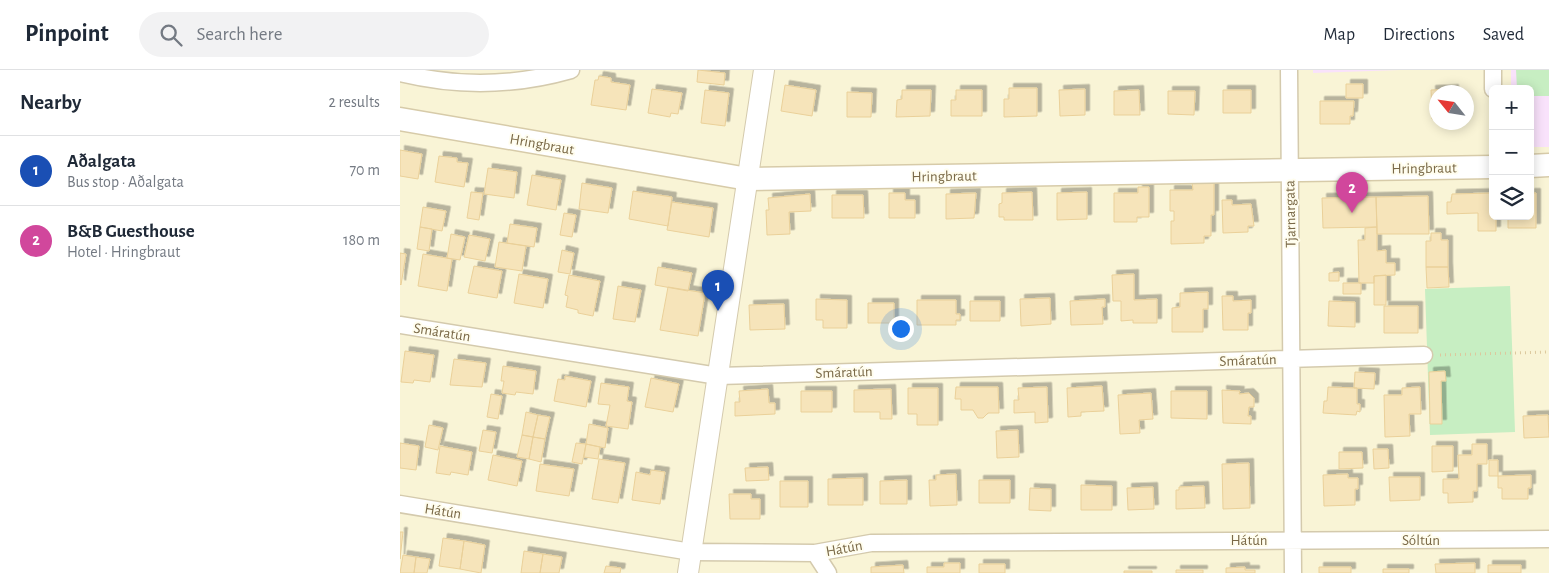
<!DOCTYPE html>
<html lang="en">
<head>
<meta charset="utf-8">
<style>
	:root { --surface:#fff; --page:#f2f2f3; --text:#1f2937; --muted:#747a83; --line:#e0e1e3; --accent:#b45309 }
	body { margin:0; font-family:"Alegreya Sans",sans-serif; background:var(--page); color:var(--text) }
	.controls { position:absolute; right:15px; top:15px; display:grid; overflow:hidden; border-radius:8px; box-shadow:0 2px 12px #0003 }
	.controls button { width:45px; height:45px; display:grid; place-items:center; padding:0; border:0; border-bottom:1px solid var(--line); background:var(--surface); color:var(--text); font:25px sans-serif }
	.compass { position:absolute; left:1029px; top:15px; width:45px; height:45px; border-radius:50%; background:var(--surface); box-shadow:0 2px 12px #0003; rotate:300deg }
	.you { position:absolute; left:500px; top:258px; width:18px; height:18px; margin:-12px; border:4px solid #fff; border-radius:50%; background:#1a73e8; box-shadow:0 0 0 8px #1a73e833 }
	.badge { display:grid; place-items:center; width:32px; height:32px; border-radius:50%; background:var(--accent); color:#fff; font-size:16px; font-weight:700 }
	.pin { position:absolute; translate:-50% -41px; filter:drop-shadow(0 1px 2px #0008) }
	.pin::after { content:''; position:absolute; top:26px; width:18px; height:15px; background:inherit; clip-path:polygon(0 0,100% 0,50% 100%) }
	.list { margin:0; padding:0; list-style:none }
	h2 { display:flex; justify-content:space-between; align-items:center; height:65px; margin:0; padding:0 20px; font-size:21px }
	h2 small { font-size:16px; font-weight:400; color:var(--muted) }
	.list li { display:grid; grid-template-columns:32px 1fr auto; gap:15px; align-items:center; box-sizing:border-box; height:70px; padding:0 20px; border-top:1px solid var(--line) }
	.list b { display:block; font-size:19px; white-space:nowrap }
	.list p { margin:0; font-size:16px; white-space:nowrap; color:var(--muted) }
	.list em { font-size:16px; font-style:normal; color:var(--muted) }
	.icon { flex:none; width:28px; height:28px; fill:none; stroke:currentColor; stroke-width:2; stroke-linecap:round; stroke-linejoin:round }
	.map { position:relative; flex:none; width:1149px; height:503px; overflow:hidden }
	header { display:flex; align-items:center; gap:30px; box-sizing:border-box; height:70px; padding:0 25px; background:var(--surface); border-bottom:1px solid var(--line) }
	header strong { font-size:24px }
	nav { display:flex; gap:28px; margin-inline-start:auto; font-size:18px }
	.search { width:350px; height:45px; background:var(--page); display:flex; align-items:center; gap:12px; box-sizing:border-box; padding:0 18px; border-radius:28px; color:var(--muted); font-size:19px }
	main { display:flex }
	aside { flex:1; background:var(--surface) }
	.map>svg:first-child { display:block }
</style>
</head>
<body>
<header>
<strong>Pinpoint</strong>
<div class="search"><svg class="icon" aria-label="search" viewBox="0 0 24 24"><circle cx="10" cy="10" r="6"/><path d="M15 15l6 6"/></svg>Search here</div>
<nav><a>Map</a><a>Directions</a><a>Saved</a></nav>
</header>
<main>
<aside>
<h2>Nearby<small>2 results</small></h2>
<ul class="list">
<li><span class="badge" style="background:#1a4fb4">1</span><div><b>Aðalgata</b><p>Bus stop · Aðalgata</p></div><em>70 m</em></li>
<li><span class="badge" style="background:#d1479c">2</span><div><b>B&amp;B Guesthouse</b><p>Hotel · Hringbraut</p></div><em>180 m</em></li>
</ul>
</aside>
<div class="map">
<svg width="1149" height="503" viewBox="0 0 1149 503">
	<defs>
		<filter id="shadow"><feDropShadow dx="4.5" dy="-4.5" stdDeviation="0" flood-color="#0004"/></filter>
	</defs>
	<rect width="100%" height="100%" fill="#fefce6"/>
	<path fill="#f9f4d6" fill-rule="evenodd" d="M0,0H1149V503H0ZM1093,19H1130V146H1093ZM1036,22H1066V52H1036Z"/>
	<path fill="#f9e2fb" d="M913,0H1000L913,3Z
		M1111,0H1149V77H1130V19H1111Z"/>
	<path fill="#c7eec2" d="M1116,0H1149V26H1130V19H1117Z
		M1110,216L1115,362L1030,365L1025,219Z"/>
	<path fill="#f6e4ba" stroke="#ead099" filter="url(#shadow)" d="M298,0L325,3L324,15L297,12Z
		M199,6L211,8V12L230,15L226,40L191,35L195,10H198Z
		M946,14H963V28H946Z
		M385,15L416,20L412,46L381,41Z
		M609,18H637V46L604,47V29H609Z
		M252,19L282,23L278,44L271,43L270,47L248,43Z
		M685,19V45L660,46L659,20Z
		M1054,19V22H1036V49H1032L1031,20Z
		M305,20L329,23L325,56L301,53Z
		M502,20H531L530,46L496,47L497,30L502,29Z
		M556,20H582V46H551V30H556Z
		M739,20L740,45H714V21Z
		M823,20H851V43H823Z
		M768,21H795L794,45L768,44Z
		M447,22L472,23L471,47H447Z
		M920,31H954L953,46H950V54H920Z
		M0,80L22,84L18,109L0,106Z
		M39,86L57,88V92L68,93L64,117L35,112Z
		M88,98L117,102L114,128L84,124Z
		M132,105L161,110L156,140L127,135Z
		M792,112H814V145H811V166H804V173L771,174V151H774V141H770V120H793Z
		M182,113L212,118L208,143L179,139Z
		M738,117H749V147H737V152H714V123H738Z
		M233,121L272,127L268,156L229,149Z
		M71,122L83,123L79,150L67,148Z
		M632,122L633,150H604V147H599V134L602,133V123Z
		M687,122V149L657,150V123Z
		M489,123H505V130H515V148H489Z
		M576,123L574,148L546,149V124Z
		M1093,123V146H1096V161H1078V143L1047,144V132H1051L1052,124Z
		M1130,123H1136V158H1108V146H1130Z
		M410,124L411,141L389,142L390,164L367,165L366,140H369L368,128Z
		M432,125H463L464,148H432Z
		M1028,126L1029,164H977L976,127Z
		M976,127L977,157L923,158L922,128Z
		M822,130H832V135L851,134L854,156H848V162L823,163Z
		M272,132L313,138L309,167L267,160Z
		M23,137L46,141L42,161L20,157Z
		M164,143L176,145L172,167L160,165Z
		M110,154L137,158L134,177L107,173Z
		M20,157L32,159L29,181L17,179Z
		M977,157V181L986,180V193H995V205L974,206V213H959L958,170H965V158Z
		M1031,163H1041V170H1048V197H1026V171H1031Z
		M51,164L65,167L60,190L47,188Z
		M69,165L90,169L85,191L64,187Z
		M99,172L126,176L122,201L95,197Z
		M162,180L174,183L170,204L158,202Z
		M0,183L6,184L1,215L0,214Z
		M23,184L52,189L47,221L18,216Z
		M74,196L102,201L97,228L68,223Z
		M258,197L292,203L288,221L255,215Z
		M1026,197H1048L1049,217L1027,218Z
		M939,202V211H929V203Z
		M119,204L148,209L143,238L114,233Z
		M734,204V230L757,229V253H733V250L721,251V231H713L712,205Z
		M169,205L200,211L193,246L178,243V240L166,237L168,226L165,225Z
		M986,205V235H974V206Z
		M943,213H961V224H943Z
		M218,216L241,220L235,252L213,249Z
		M268,217L305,223L298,266L260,260Z
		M808,222V239H803V262H772V238L780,237V223Z
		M822,226H833V231L851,230V243H848V260H823Z
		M650,228L651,254L621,256L620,229Z
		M416,229L447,230V258H423V250H416Z
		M705,229V237H702L703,254L671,255L670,231Z
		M517,230H556V244H560V250H556V255H517Z
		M570,231H600V251H570Z
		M929,231L955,232V257L928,256Z
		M468,233H494V253H468Z
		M384,234L385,259L350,260L349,235Z
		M984,236H1018V263H984Z
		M5,281L34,285L30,312L14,310L13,313L1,312Z
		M54,289L86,293L82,317L50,315Z
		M103,296L136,301L133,324L116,322L115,325L102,323L104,311H101Z
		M1045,301L1046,311H1041L1042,354H1030L1029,302Z
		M955,302L975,303L974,319L954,318Z
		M165,306L191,311L186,337L154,331L158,309L165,310Z
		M251,308L279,314L273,342L245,337Z
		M201,313L229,317L227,331L232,332L228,359L206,356L210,335L198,334Z
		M702,316L704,341L681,342V346L668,347L667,318Z
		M556,317H598L599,343H588L583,348H578L573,340H561V329H555Z
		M647,317L648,352L635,353V342L614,343V330H619L618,318Z
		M928,317L957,318V334H960V342L957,341L956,345L923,343L924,331H927Z
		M1020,317L1021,344H1009L1010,366L985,367L984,325H1002V318Z
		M508,318H538V355H517V344H508Z
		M368,319L369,333H375V344L335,346V332H340L339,321Z
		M491,319L492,349H480V342H454V320Z
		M822,320L840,321L839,324L849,323L854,328V337H849L848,346H851V354L823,353Z
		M401,321H432V342H401Z
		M771,321H807V349L771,348Z
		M751,323L753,349L739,350L740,363L720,364L718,325Z
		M91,324L102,326L98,349L87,347Z
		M126,342L138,345L133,367L122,365Z
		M138,345L150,347L145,369L133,367Z
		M1148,345L1149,367L1124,368L1123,346Z
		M189,354L208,358L205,378L186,374Z
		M29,355L43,358L38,380L25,377Z
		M83,360L96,362L92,383L79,381Z
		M618,360L619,387L597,388L596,361Z
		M122,365L133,367L129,389L117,387Z
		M133,367L145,369L141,392L129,389Z
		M0,373L19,376L16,400L0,398Z
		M176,373L186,374L182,394L172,392Z
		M186,374L200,377L198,389L184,387Z
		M1072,374H1087V394H1077V421H1073V432L1048,433V423H1043V409H1059L1058,385H1072Z
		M40,376L72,382L68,405L51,402L50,405L36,403Z
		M1032,376H1053V401L1032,402Z
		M973,379H988L989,398L974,399Z
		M939,382H962L963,398L939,399Z
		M93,385L122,391L117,416L88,410Z
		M199,389L225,393L218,433L192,429Z
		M1089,390H1098V406H1089Z
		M849,393L850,438L823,439L822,394Z
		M140,394L174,399L169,426L136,421Z
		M368,397L369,410L346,411L345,398Z
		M251,400L265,402L260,434L232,430L236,402L250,405Z
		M556,404L557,435L530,436L529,410H536V405Z
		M948,404V408H958V419H955V435L924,436L923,405Z
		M1131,405V418H1128V429H1102V418H1098V406Z
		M989,407H1020V430L990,431Z
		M463,408V435H428V409Z
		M507,410V434H480V411Z
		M579,410H610V433H579Z
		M380,411H408V437H380Z
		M681,415L712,416V440H681Z
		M804,416L805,438L776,439V420H779V417Z
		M753,417L754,439L728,440L727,418Z
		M630,418L651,419V441L629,440Z
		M329,424H351V429H360V449H330Z
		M0,462H3L0,489Z
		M43,468L64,471L60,499L39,496Z
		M64,471L85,475L81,503L60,499Z
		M124,481L143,484L140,503H121Z
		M143,484L162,487L159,503H140Z
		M3,485L16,487L14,503H0Z
		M16,487L30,489L27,503H14Z
		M544,493H560V503H527V497H544Z
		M1075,493V503H1036L1035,494Z
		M579,494H605V503H579Z
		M503,495L504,503H471V497Z
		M1088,495H1121V503H1088Z
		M206,496L221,498L220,503H204Z
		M845,497V500H855V503H826V498Z
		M919,497H951V503H919Z
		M983,499H1009V503H983Z
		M776,500H803V503H776Z
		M724,501H752V503H724Z"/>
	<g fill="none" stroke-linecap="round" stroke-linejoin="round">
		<defs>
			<path id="minor" d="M889,0L893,503
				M0,3C57,17 115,16 171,0
				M1093,19V0
				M0,255L318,306L1024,285
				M0,434L291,482L415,483L471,473L1149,469
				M415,483L428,503"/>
			<path id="tertiary" d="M288,503L364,0"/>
			<path id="secondary" d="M0,49L348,109L1093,97
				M1130,96L1149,95"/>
		</defs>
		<use href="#minor" stroke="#d4caad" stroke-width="19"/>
		<use href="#tertiary" stroke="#d4caad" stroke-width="22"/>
		<use href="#secondary" stroke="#d7cba9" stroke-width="25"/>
		<path stroke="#dcc89d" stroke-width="3" stroke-dasharray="1 4" stroke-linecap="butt" d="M1040,285L1149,282"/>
		<use href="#minor" stroke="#fff" stroke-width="16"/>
		<use href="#tertiary" stroke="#fff" stroke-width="20"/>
		<use href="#secondary" stroke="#fff" stroke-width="22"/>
	</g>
	<g text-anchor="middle" stroke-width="4" stroke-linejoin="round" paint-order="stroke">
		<g font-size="15" fill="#7a6947" stroke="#fffdee">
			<text transform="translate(142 74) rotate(10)" y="5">Hringbraut</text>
			<text transform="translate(1024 98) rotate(-1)" y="5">Hringbraut</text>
			<text transform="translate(544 106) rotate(-1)" y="5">Hringbraut</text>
			<text transform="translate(890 144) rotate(-91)" y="5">Tjarnargata</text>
			<text transform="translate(42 262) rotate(9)" y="5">Smáratún</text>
			<text transform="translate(848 290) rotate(-2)" y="5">Smáratún</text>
			<text transform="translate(444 302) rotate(-2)" y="5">Smáratún</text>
			<text transform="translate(43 441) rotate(9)" y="5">Hátún</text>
			<text x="849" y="475">Hátún</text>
			<text x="1021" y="475">Sóltún</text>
			<text transform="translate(444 478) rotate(-10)" y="5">Hátún</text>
		</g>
	</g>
</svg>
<div class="controls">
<button>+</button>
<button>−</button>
<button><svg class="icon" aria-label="layers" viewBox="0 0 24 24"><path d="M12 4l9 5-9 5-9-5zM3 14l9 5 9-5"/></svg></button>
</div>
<svg class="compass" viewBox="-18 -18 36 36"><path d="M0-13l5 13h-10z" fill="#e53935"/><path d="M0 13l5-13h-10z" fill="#747a83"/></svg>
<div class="you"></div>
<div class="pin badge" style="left:318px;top:241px;background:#1a4fb4">1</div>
<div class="pin badge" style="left:952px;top:143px;background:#d1479c">2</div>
</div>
</main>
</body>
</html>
